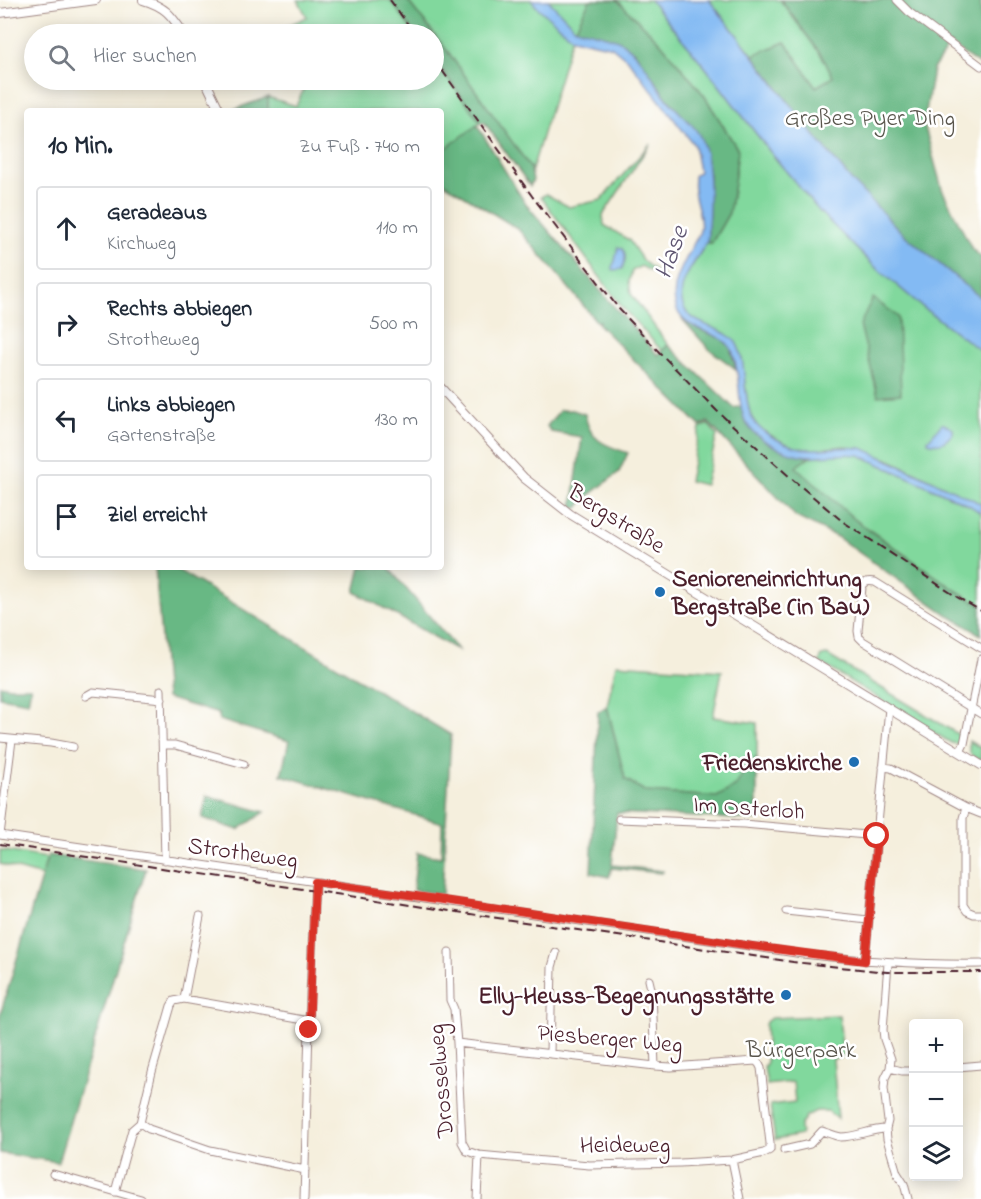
<!DOCTYPE html>
<html lang="de">
<head>
<meta charset="utf-8">
<style>
	:root { --surface:#fff; --page:#f6f6f7; --text:#1f2937; --muted:#747a83; --line:#e0e1e3 }
	body { margin:0; font-family:"Indie Flower",sans-serif; background:var(--page); color:var(--text) }
	.controls { position:absolute; right:18px; bottom:18px; display:grid; overflow:hidden; border-radius:6px; box-shadow:0 3px 15px #0003 }
	.controls button { width:54px; height:54px; display:grid; place-items:center; padding:0; border:0; border-bottom:2px solid var(--line); background:var(--surface); color:var(--text); font:30px sans-serif }
	.stop { position:absolute; width:18px; height:18px; margin:-14px; border:4px solid #d93025; border-radius:50%; background:#fff }
	.stop.end { background:#d93025; border-color:#fff; box-shadow:0 2px 6px #0008 }
	.list { margin:0; padding:0; list-style:none }
	h2 { display:flex; justify-content:space-between; align-items:center; height:78px; margin:0; padding:0 24px; font-size:26px }
	h2 small { font-size:20px; font-weight:400; color:var(--muted) }
	.list li { display:grid; grid-template-columns:39px 1fr auto; gap:18px; align-items:center; box-sizing:border-box; height:84px; margin:0 12px 12px; padding:0 12px; border:2px solid var(--line); border-radius:6px }
	.list b { display:block; font-size:22px; white-space:nowrap }
	.list p { margin:0; font-size:20px; white-space:nowrap; color:var(--muted) }
	.list em { font-size:20px; font-style:normal; color:var(--muted) }
	.icon { flex:none; width:33px; height:33px; fill:none; stroke:currentColor; stroke-width:2; stroke-linecap:round; stroke-linejoin:round }
	.map { position:relative; flex:none; width:981px; height:1199px; overflow:hidden }
	.search { position:absolute; background:var(--surface); box-shadow:0 3px 15px #0003; left:24px; top:24px; width:420px; height:66px; display:flex; align-items:center; gap:15px; box-sizing:border-box; padding:0 21px; border-radius:33px; color:var(--muted); font-size:22px }
	.panel { position:absolute; background:var(--surface); box-shadow:0 3px 15px #0003; left:24px; top:108px; width:420px; height:462px; border-radius:6px }
	.map>svg:first-child { display:block }
</style>
</head>
<body>
<div class="map">
<svg width="981" height="1199" viewBox="0 0 981 1199">
	<rect width="100%" height="100%" fill="#fff"/>
	<filter id="ink" filterUnits="userSpaceOnUse"><feTurbulence type="fractalNoise" baseFrequency=".0167" numOctaves="2"/><feDisplacementMap in="SourceGraphic" scale="12" xChannelSelector="R" yChannelSelector="G"/><feConvolveMatrix kernelMatrix="1 2 1 2 8 2 1 2 1" color-interpolation-filters="sRGB"/></filter>
	<filter id="wash" filterUnits="userSpaceOnUse"><feTurbulence type="fractalNoise" baseFrequency=".008" numOctaves="4" result="noise"/><feDisplacementMap in="SourceGraphic" scale="24" xChannelSelector="R" yChannelSelector="G"/><feGaussianBlur stdDeviation="1.35" result="paint"/><feColorMatrix in="noise" values="0 0 0 0 0 0 0 0 0 0 0 0 0 0 0 0 0 1.4 0 .05"/><feComposite in="paint" operator="in"/></filter>
	<g filter="url(#wash)">
		<rect width="100%" height="100%" fill="#f5efdd"/>
		<path fill="#81d89d" stroke="#667c64" stroke-width="1.5" d="M298,0H390L415,34H286L285,27L307,17Z
			M407,0H531L537,7L572,37L532,170L448,52Z
			M548,0H590L576,28L572,25Z
			M617,0H650L706,68L771,153L820,212L873,265L925,309L981,351V504L888,459L845,446L810,450L793,447L775,438L759,428L752,418L748,405L741,355L725,333L699,322L686,313L682,303L681,291L684,279L707,242L711,244L729,213L733,190L738,150L704,95L660,42Z
			M709,0H780L822,56L833,77L816,87L785,42L753,55Z
			M434,59L481,123L441,152V111H268V97L296,106L308,80H434Z
			M650,144L603,215L604,225L629,240L643,261L666,279L641,266L632,271L629,282L631,294L668,345L662,351L622,307L541,197L546,194L569,207L601,200Z
			M708,424L717,435L705,485L689,481L700,428Z
			M845,453L859,455L969,505L981,513V605L957,591L850,516L795,467L809,457Z
			M827,655L961,736L960,742L956,744L951,743L819,662L822,656Z
			M616,664L722,671L713,717L757,723V758L750,760L736,786L717,797L646,792L625,779L607,706Z
			M969,741L981,748V761C970,755 968,755 969,741Z
			M0,850L47,858L42,876L0,864Z
			M839,1015L843,1057L833,1059L838,1119L828,1111H816L806,1116L800,1126L801,1135L775,1140L770,1105L795,1102L793,1082L767,1085L764,1067L767,1062L765,1025L766,1022L771,1018Z"/>
		<path fill="#68b884" stroke="#596c58" stroke-width="1.5" d="M390,0H407L448,52L530,167L533,180L530,186L484,122L481,123L434,59V34H415Z
			M590,0H617L660,42L704,95L738,150L733,190L729,213L711,244L707,242L709,209V174L681,114L666,97L635,52L576,28Z
			M781,0H981V66L950,44L933,69L924,124L942,189L972,249L981,257V298L902,233L851,180L805,124L753,55L785,42L816,87L833,77L822,56Z
			M268,97V111L232,110Z
			M477,125L525,203L617,310L658,355L668,345L734,408L741,406L745,422L771,444L791,453L809,457L796,467L860,524L957,591L981,605V635L948,615L837,537L796,517L708,422L700,426L599,325V321L597,322L558,275L518,229L441,181V152Z
			M873,298L898,317L901,394L878,396L860,325L867,309Z
			M681,318L698,329L722,339L730,347L736,369L709,349Z
			M560,410H573L585,414C589,440 604,445 628,453L619,472L585,499L578,508H572L582,437L551,432L547,426Z
			M155,567H173L451,735L442,894L413,890L417,853L441,857L442,823L281,775L289,741L219,720V714L166,698Z
			M361,567H388L459,651L355,592Z
			M0,685L10,687H31L28,702L0,697Z
			M607,706L625,779L646,792L717,797L736,786L750,759L757,758V820L617,813L612,865L663,871L661,873L612,868L609,877L591,873L598,712Z
			M207,796L265,812L238,830L202,818Z
			M48,855L146,869L58,1162L0,1153V1015Z"/>
		<path fill="#83baf3" stroke="#666c8f" stroke-width="1.5" d="M531,0H548L572,25L576,28C589,32 608,35 620,41C639,52 651,75 663,93C672,107 686,117 696,130C712,150 710,203 708,228C708,232 708,237 707,241C706,245 702,249 700,253C691,268 678,284 682,302C687,326 721,325 735,341C743,352 744,372 745,385C747,395 747,406 751,416C758,434 794,450 812,449C829,449 845,446 862,448L972,499L981,504V513L969,505L859,455C842,453 826,457 809,456C789,456 757,441 746,423C743,417 741,408 740,401C739,388 737,357 730,347C717,328 680,333 675,303C671,281 685,262 694,243C696,239 699,235 700,230C703,218 695,202 694,190C693,185 694,181 694,176L699,171L694,145L629,61L612,47L573,38L537,7Z
			M650,0H709L741,40L805,124L851,180L902,233L981,298V351L925,309L873,265L820,212L771,153L706,68Z
			M618,247C628,249 626,262 622,269L613,270L612,267L615,261Z
			M942,424H944L953,429V433C946,442 940,446 928,442V440Z"/>
	</g>
	<g filter="url(#ink)">
		<g fill="none" stroke-linecap="round" stroke-linejoin="round">
			<defs>
				<path id="minor" d="M897,0L909,12L981,66
					M981,648L875,582C868,581 865,581 862,587L858,631L859,637L863,641L981,714
					M161,690L165,860
					M86,696L93,692L162,699
					M0,738L51,743L73,747
					M163,745H175L244,764
					M960,752L964,744L981,659
					M883,767L891,768L966,808L981,814
					M966,808L963,818V905L967,911L974,914H981
					M619,819L744,824L877,836
					M0,835L803,954C864,961 920,965 981,964
					M0,835L12,740
					M786,911L868,920
					M449,952L450,1000L454,1009L457,1043L462,1142L467,1151L479,1155L589,1165L680,1163L732,1160L764,1153L770,1150V1143L761,1068L759,1064L756,1061L671,1067L655,1066L457,1043
					M865,961L889,708
					M888,963L883,1030L884,1039L891,1059L890,1068L885,1078L884,1088L888,1121L886,1129L887,1139L897,1173L904,1184L908,1199
					M649,980L652,993L655,1066
					M184,999L200,916
					M550,1053L552,967L556,953
					M958,1067L981,1065
					M890,1068L902,1071H914
					M140,1123L149,1129L210,1150L305,1170
					M784,1150L810,1144L822,1131C828,1133 835,1136 841,1137C856,1137 871,1129 886,1129
					M732,1160L740,1199
					M53,1174L141,1199
					M115,1192L132,1130L140,1123L152,1072L171,1006L174,1001L184,999L309,1021
					M304,1199L310,995L315,882
					M477,1199L479,1155"/>
				<path id="tertiary" d="M143,0C166,7 171,15 184,34
					M0,13L96,0
					M205,80L220,111
					M441,388L524,478L570,514L981,765"/>
			</defs>
			<use href="#minor" stroke="#a08784" stroke-width="9"/>
			<use href="#tertiary" stroke="#a08784" stroke-width="10"/>
			<use href="#minor" stroke="#fff" stroke-width="7"/>
			<use href="#tertiary" stroke="#fff" stroke-width="8"/>
			<path stroke="#4a1f2b" stroke-width="2" stroke-dasharray="9 4.5" stroke-linecap="butt" d="M390,0L415,34
				M434,59L532,196L619,309L660,353L717,411L792,479L842,521L957,597L981,611
				M0,844L793,962L887,972H981"/>
		</g>
	</g>
	<g fill="none" stroke-linecap="round" stroke-linejoin="round" filter="url(#ink)">
		<path stroke="#d93025" stroke-width="8" d="M309,1030L315,882L444,900L752,946L865,961L877,836"/>
	</g>
	<g fill="#1f6fb2" stroke="#fff" stroke-width="2">
		<circle cx="660" cy="592" r="6"/>
		<circle cx="854" cy="762" r="6"/>
		<circle cx="786" cy="995" r="6"/>
	</g>
	<g text-anchor="middle" stroke-width="5" stroke-linejoin="round" paint-order="stroke">
		<g font-size="24" fill="#5a564d" stroke="#fff">
			<text x="870" y="125">Großes Pyer Ding</text>
			<text x="801" y="1057">Bürgerpark</text>
		</g>
		<g font-size="24" fill="#4a1f2b" stroke="#fff">
			<text transform="translate(617 518) rotate(32)" y="8">Bergstraße</text>
			<text transform="translate(749 807) rotate(4)" y="8">Im Osterloh</text>
			<text transform="translate(243 852) rotate(8)" y="8">Strotheweg</text>
			<text transform="translate(610 1038) rotate(5)" y="8">Piesberger Weg</text>
			<text transform="translate(440 1081) rotate(-95)" y="8">Drosselweg</text>
			<text x="625" y="1152">Heideweg</text>
		</g>
		<g font-size="24" font-weight="bold" fill="#4a1f2b" stroke="#fff" text-anchor="end">
			<text x="672" y="586" text-anchor="start">Senioreneinrichtung<tspan x="672" dy="28">Bergstraße (in Bau)</tspan></text>
			<text x="842" y="770">Friedenskirche</text>
			<text x="774" y="1003">Elly-Heuss-Begegnungsstätte</text>
		</g>
		<g font-size="26" font-style="italic" fill="#5e5571" stroke="#fff">
			<text transform="translate(670 252) rotate(-70)" y="9">Hase</text>
		</g>
	</g>
</svg>
<div class="controls">
<button>+</button>
<button>−</button>
<button><svg class="icon" aria-label="layers" viewBox="0 0 24 24"><path d="M12 4l9 5-9 5-9-5zM3 14l9 5 9-5"/></svg></button>
</div>
<div class="stop" style="left:877px;top:836px"></div>
<div class="stop end" style="left:309px;top:1030px"></div>
<div class="search"><svg class="icon" aria-label="search" viewBox="0 0 24 24"><circle cx="10" cy="10" r="6"/><path d="M15 15l6 6"/></svg>Hier suchen</div>
<section class="panel">
<h2>10 Min.<small>Zu Fuß · 740 m</small></h2>
<ul class="list">
<li><svg class="icon" aria-label="ahead" viewBox="0 0 24 24"><path d="M12 20V5M6 11l6-6 6 6"/></svg><div><b>Geradeaus</b><p>Kirchweg</p></div><em>110 m</em></li>
<li><svg class="icon" aria-label="right" viewBox="0 0 24 24"><path d="M7 20v-9h11M14 6l5 5-5 5"/></svg><div><b>Rechts abbiegen</b><p>Strotheweg</p></div><em>500 m</em></li>
<li><svg class="icon" aria-label="left" viewBox="0 0 24 24"><path d="M17 20v-9H6M10 6l-5 5 5 5"/></svg><div><b>Links abbiegen</b><p>Gartenstraße</p></div><em>130 m</em></li>
<li><svg class="icon" aria-label="arrive" viewBox="0 0 24 24"><path d="M6 21V4h12l-3 4 3 4H6"/></svg><div><b>Ziel erreicht</b></div></li>
</ul>
</section>
</div>
</body>
</html>
